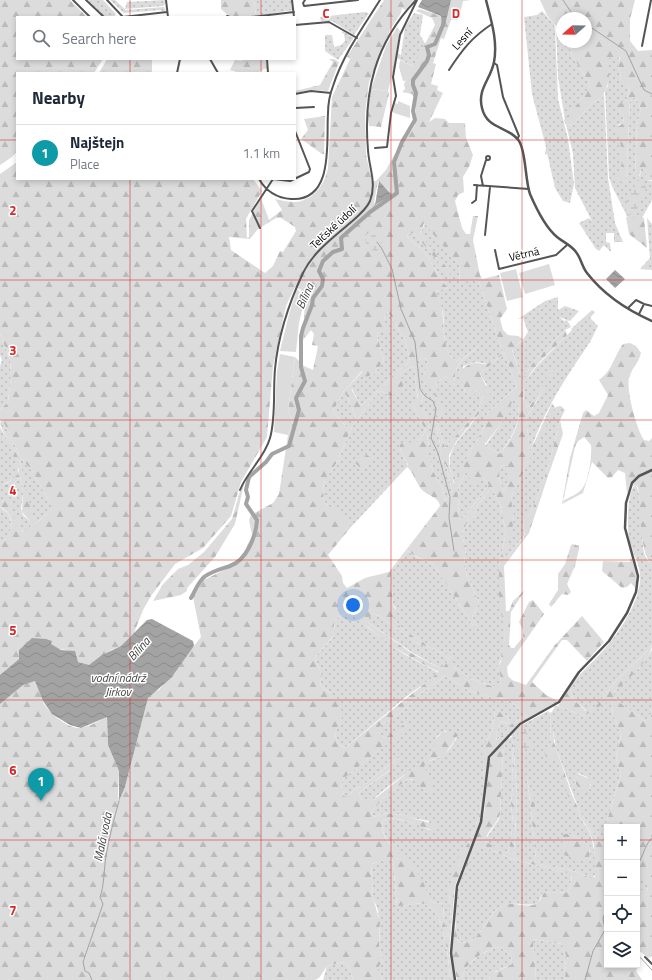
<!DOCTYPE html>
<html lang="en">
<head>
<meta charset="utf-8">
<style>
	:root { --surface:#fff; --page:#f6f6f7; --text:#1f2937; --muted:#747a83; --line:#e0e1e3; --accent:#0f766e }
	body { margin:0; font-family:"Titillium Web",sans-serif; background:var(--page); color:var(--text) }
	.controls { position:absolute; right:12px; bottom:12px; display:grid; overflow:hidden; border-radius:0px; box-shadow:0 2px 6px #0003 }
	.controls button { width:36px; height:36px; display:grid; place-items:center; padding:0; border:0; border-bottom:1px solid var(--line); background:var(--surface); color:var(--text); font:20px sans-serif }
	.compass { position:absolute; left:556px; top:12px; width:36px; height:36px; border-radius:50%; background:var(--surface); box-shadow:0 2px 6px #0003; rotate:250deg }
	.you { position:absolute; left:353px; top:605px; width:14px; height:14px; margin:-10px; border:3px solid #fff; border-radius:50%; background:#1a73e8; box-shadow:0 0 0 6px #1a73e833 }
	.badge { display:grid; place-items:center; width:26px; height:26px; border-radius:50%; background:var(--accent); color:#fff; font-size:13px; font-weight:700 }
	.pin { position:absolute; translate:-50% -33px; filter:drop-shadow(0 1px 2px #0008) }
	.pin::after { content:''; position:absolute; top:21px; width:14px; height:12px; background:inherit; clip-path:polygon(0 0,100% 0,50% 100%) }
	.list { margin:0; padding:0; list-style:none }
	h2 { display:flex; justify-content:space-between; align-items:center; height:52px; margin:0; padding:0 16px; font-size:17px }
	h2 small { font-size:13px; font-weight:400; color:var(--muted) }
	.list li { display:grid; grid-template-columns:26px 1fr auto; gap:12px; align-items:center; box-sizing:border-box; height:56px; padding:0 16px; border-top:1px solid var(--line) }
	.list b { display:block; font-size:15px; white-space:nowrap }
	.list p { margin:0; font-size:13px; white-space:nowrap; color:var(--muted) }
	.list em { font-size:13px; font-style:normal; color:var(--muted) }
	.icon { flex:none; width:22px; height:22px; fill:none; stroke:currentColor; stroke-width:2; stroke-linecap:round; stroke-linejoin:round }
	.map { position:relative; flex:none; width:652px; height:980px; overflow:hidden }
	.search { position:absolute; background:var(--surface); box-shadow:0 2px 6px #0003; left:16px; top:16px; width:280px; height:44px; display:flex; align-items:center; gap:10px; box-sizing:border-box; padding:0 14px; border-radius:0px; color:var(--muted); font-size:15px }
	.panel { position:absolute; background:var(--surface); box-shadow:0 2px 6px #0003; left:16px; top:72px; width:280px; height:108px; border-radius:0px }
	.map>svg:first-child { display:block }
</style>
</head>
<body>
<div class="map">
<svg width="652" height="980" viewBox="0 0 652 980">
	<defs>
		<pattern id="grass-dots" width="8" height="8" patternUnits="userSpaceOnUse"><rect width="8" height="8" fill="#dcdcdc"/><path d="M2 2h.1M6 6h.1" fill="none" stroke="#bbb" stroke-width="1.8" stroke-linecap="round"/></pattern>
		<pattern id="forest-firs" width="22" height="20" patternUnits="userSpaceOnUse"><rect width="22" height="20" fill="#dcdcdc"/><path d="M5 1l3.5 6h-7zM16 11l3.5 6h-7z" fill="#bbb"/></pattern>
		<pattern id="wetland-marsh" width="20" height="14" patternUnits="userSpaceOnUse"><rect width="20" height="14" fill="#dcdcdc"/><path d="M1 5h8M5 5V1M11 12h8M15 12V8" fill="none" stroke="#bbb"/></pattern>
		<pattern id="water-waves" width="16" height="10" patternUnits="userSpaceOnUse"><rect width="16" height="10" fill="#a3a3a3"/><path d="M0 5q4-4 8 0t8 0" fill="none" stroke="#8b8b8b"/></pattern>
	</defs>
	<rect width="100%" height="100%" fill="#fff"/>
	<path fill="url(#grass-dots)" fill-rule="evenodd" d="M88,0H103L116,14L114,17H105Z
		M110,0H115L126,10L164,7L166,10L163,12L161,10L124,13Z
		M165,0L166,3L163,6L125,9L127,2Z
		M254,0H292L293,10L256,16Z
		M542,11L554,24L555,30L558,99L568,139L574,184L570,203L563,201L555,188L547,153L545,155L546,147L532,94L524,17L537,15Z
		M364,12L369,13L354,35L332,21H321L320,17Z
		M414,13L423,15L420,35L426,45L419,69L397,58L398,54L401,55L405,27Z
		M545,13C560,20 562,27 562,42H568L573,57L590,84C585,98 574,107 565,120L558,77L556,26Z
		M342,31L353,37V39L338,60L325,51V35H332L334,47L341,45L345,41L344,34L342,33Z
		M619,57L620,61L618,65L620,71L621,81L628,85L630,89L626,101L618,105V109L624,116L623,123L618,125C623,134 620,139 621,148C622,160 622,172 626,183L630,102L633,97L638,101L641,110L637,125L635,175L640,176L641,169H644L646,171L647,180L652,181V200L642,218H628L612,186L609,177L605,90L608,86L609,58Z
		M604,94L608,178L615,223L623,242H614V233H606V242L610,243L611,252L604,245L599,251L596,249L579,223L589,218L592,221L575,188L573,154L566,124L573,125L592,103L602,98Z
		M647,218L652,224V270L640,269L650,258Z
		M425,223L460,266L459,284L477,280L479,282L503,353L487,364L476,362L463,366L464,389L469,397L476,391L482,394L483,396L477,412L445,448L437,421L443,413V410L440,407L436,383L446,376L454,389C455,364 458,363 477,348L457,361C441,352 445,328 443,312C441,305 438,298 436,291L447,288L424,251L408,238L407,234L414,233L450,275L420,234Z
		M558,297V310L565,306L579,311L570,321L559,317L564,321L567,320L571,327L565,330L533,363L522,380L512,349L522,341L528,332L523,318L518,319L545,301Z
		M592,310L595,312L590,318L598,326C595,331 593,337 590,342C567,376 542,413 530,453L526,418L537,401L554,369C545,379 537,400 528,407L524,402L523,385L526,380L537,366L572,330L571,329Z
		M388,312L405,340L410,361L398,371L393,373L392,377L361,406L352,389L345,392L355,416L349,430L333,411L344,391L363,371L366,377L374,374L384,361L377,335L378,332L386,329L384,316Z
		M0,334L10,360L11,376L8,402L0,410V366L2,360L0,355Z
		M504,353L517,387L488,412L483,430L471,449L455,484C438,446 466,439 481,409C485,403 485,393 487,385L480,374Z
		M426,358L428,361L425,374V384L428,386H433L436,399V426L442,452L438,457L446,465L452,491L445,502L443,490L433,471L429,459V446L427,434L430,426L421,403L424,394L419,385L417,361Z
		M412,366L416,375L415,379L418,400L413,406L426,431L416,444L400,449L408,466L351,527L335,510L328,506L324,501L323,488L325,480L337,462L352,427L373,398L381,391L390,396L401,378L400,374Z
		M513,393L502,413L495,411L490,413L491,426L481,436L486,427L489,413Z
		M514,397C527,417 511,437 500,454L485,446L501,424Z
		M561,406L565,410L560,420L549,464L539,493L531,512L524,520L523,527L525,532L523,538L515,546L506,561L504,559L514,517L510,505L512,495L553,411L556,407Z
		M2,419L21,458L32,471L52,506V510L36,523L33,521L20,462L13,446L0,424Z
		M0,427C4,435 23,467 17,475C15,478 8,482 4,485L13,491L15,489V482L20,477L23,492L21,509L23,515L30,521V528L24,532L21,530L19,521C10,518 9,510 11,501L0,502Z
		M503,465L508,466V483L504,491C499,484 497,472 503,465Z
		M466,472L483,477L489,485L464,517L459,520L458,488Z
		M635,485C643,491 640,542 645,556C646,559 650,563 652,566V645L647,651L615,682L596,706L587,711L573,699L570,688C578,675 588,667 598,656C615,639 638,606 640,582C642,566 632,553 629,538C627,526 627,493 635,485Z
		M492,488L500,505L506,532L499,566L505,638C502,648 503,660 497,668L500,674L501,682L496,687L471,679L453,666V658C439,650 395,631 392,615L396,608L392,604C395,594 389,584 391,575C393,566 403,558 408,551C417,560 424,558 434,565L474,627H477L472,617L479,603L467,575L464,563L466,550L462,534L468,520L474,516L479,503Z
		M0,507L8,513C14,525 11,537 0,544Z
		M349,610L360,615L367,627L404,654L439,673L407,696L345,748C328,739 338,726 343,714L329,692L320,685L322,676L315,657L334,636L335,620Z
		M372,614L379,616L417,643L433,649L449,659L442,669L413,653L366,621V617Z
		M652,650V709L650,717L645,721C634,711 621,707 613,695L615,691L641,666Z
		M445,676L470,691L493,698L509,699L527,716L512,723L504,734L496,740L499,723L500,721L507,724L509,718L495,709L493,728L487,740L483,759L484,780L479,817L469,842L456,864L449,892L451,920L448,939L444,920L443,904L432,902C426,894 425,884 419,877C410,863 377,840 383,821C391,814 422,826 431,831L429,821L412,818L404,814C395,816 383,810 375,817L371,813L383,798L408,779L415,780L427,793L424,766C430,758 439,760 446,753C450,749 453,743 457,738L446,731C431,735 438,747 430,755C412,772 389,783 372,801L363,803L359,793L361,791L389,771L398,758L362,786L354,790L348,797L344,796L341,785L343,779L408,727L405,724L397,732L384,738L378,731L380,726L400,713L424,691Z
		M611,698L613,714L621,735L616,759L621,774L601,841L597,840L579,810L556,748L552,723V712L555,706H558L584,716ZM578,773L587,777L591,784L588,793C581,790 576,787 574,780Z
		M548,711L550,713L551,746L547,760L557,759C563,780 571,801 582,820C584,825 588,828 590,833C593,841 599,873 593,878H590L577,872L539,864L527,775L536,859L535,862L514,857L517,793L513,741L512,745L513,783L511,803L513,823L509,850L507,853L490,846L485,840L499,819L500,814L503,754L506,740L512,737L511,735L520,726ZM571,834L590,846L589,863Z
		M482,846L515,860L567,873L572,875L569,891C559,895 551,891 542,894L538,903C524,908 508,898 496,910C486,919 476,950 458,941C451,909 457,869 482,846Z
		M385,860H392L393,861L397,906C405,906 417,902 425,904C445,910 449,962 450,980H383L377,969L383,961L379,945L380,930L378,910L373,898L371,864Z
		M637,870L640,871L649,882L647,892H638L637,894Z
		M533,939L562,944L566,954L565,980H536Z
		M500,947L511,955L512,964L496,971L489,978V980H462C462,965 487,948 500,947Z
		M343,962L348,965L353,980H323L327,966Z"/>
	<path fill="url(#forest-firs)" fill-rule="evenodd" d="M0,0H70L87,17H17V59H103L94,73H17V151L12,157L0,165Z
		M221,0H254L256,16H229L221,9Z
		M384,0H414L405,10L402,8L401,13L390,30L369,82L365,113L366,155L372,181H376L386,170L393,157L415,125L416,100L412,94L402,92L405,89L404,84L435,25L432,18L416,11L419,9L441,16L442,19L451,0H471L463,1L461,10L457,20H451L444,39L441,38L433,63L436,64L431,84L438,86L437,90L443,93L429,122L435,118L445,119L449,123H465L466,138L473,155L469,167L463,177L464,192L458,195L455,201L462,228L466,234H470L473,216H478L473,240L480,275L482,279L499,275L507,309L500,319L503,330L508,335L518,336L523,339L512,350L522,380L533,363L565,330L567,335C550,354 518,374 524,402L528,407C539,399 544,372 556,369L526,418L530,452L552,403L555,408L512,495C510,506 514,508 514,516C513,529 508,546 504,559L506,561L515,546L524,538L525,532L523,527L524,520L531,512L539,493L549,464L560,420L563,434L549,473L529,533L504,566L506,611H509L513,601L525,590L511,612L509,645L511,648H514L523,637V630L519,622L529,602L533,600L544,614L507,667L508,676L512,680L526,685L554,646L582,616L604,642L587,661L567,640H562L532,682L546,695L558,701L519,723L488,757L480,821L455,886L449,953L454,980H450C449,962 445,910 425,904C417,902 405,906 397,906L393,861L392,860H385L371,864L373,898L380,922L379,945L383,961L377,969L383,980H353L348,965L343,962L327,966L319,978L315,980H0V704L23,684L35,681C40,687 40,695 43,702C47,711 67,728 78,728C88,728 98,721 107,717L108,745L119,771L118,795L119,801L125,787L148,698L151,693L159,690L201,637L193,597L204,580L240,562L252,535L249,520L251,515L273,503L279,494L288,435L293,422L288,410L295,357L304,366L313,370L318,346L312,345L314,334L311,330L303,340L305,298L300,289L295,287L286,306L273,366L267,437L241,482L231,516L203,548L175,564L151,596L143,610L134,633L121,646L111,650L89,665L78,662L68,650L58,649L42,639L25,645L19,650V659L0,675V544C13,536 17,514 0,507V502H3L9,498L11,499C11,508 8,517 19,520L22,532L30,527V521L22,512L23,492L20,477L15,482L14,491L4,486L17,475L19,470L0,424L13,446L20,462L34,522L36,523L52,510V506L32,471L21,458L2,419L0,421V410L8,402L11,376L10,360L0,334V174L17,162V179H253L262,191L246,219L247,238L249,237V220L261,198L269,220L282,210L275,199C281,200 288,202 295,202C313,201 325,184 328,168L332,97L350,59L347,57L348,55ZM378,181L390,192L388,198L376,205L374,202ZM276,218H281L295,227L296,231L283,252L280,251L273,266L265,273L231,250L229,237L250,239L258,229ZM424,223L460,266L459,285L477,280L479,282L503,353L487,364C482,365 478,362 474,363C453,368 460,383 469,397H473L476,391L482,394L483,396L477,412L445,448L437,421L446,409L441,408L436,383L446,376L452,390L454,389C455,363 458,363 477,348L457,361C441,352 445,326 442,309C441,303 438,297 436,291L447,288L424,251L408,238L407,234L414,233L449,275L451,273L420,234ZM388,312L405,340L410,361L398,371L393,372L392,377L361,406L350,387L345,392L355,416L348,429L333,411L344,391L362,371L366,377L374,374L384,361L377,335L378,332L387,331L384,316ZM504,353L517,387L488,412L483,430L471,449L454,484L449,465V455L456,442L484,407L491,395L480,374ZM426,358L428,361C426,369 423,378 426,386H433L436,399V426L442,452L438,457L446,465L452,491L445,502L443,490L433,471L429,459V446L427,435L430,426L421,403L424,394C418,384 419,372 417,361ZM412,366L416,375L415,379L418,399L413,406L426,431L416,444L404,441L400,445C399,451 406,459 408,465L407,467C413,471 416,483 422,490C428,496 439,497 440,506L389,572L365,578L347,588L343,583L342,576L328,555L351,527L338,511L328,506L324,501L323,488L325,480L337,462L352,427L373,398L381,391L390,396L395,394L404,384L400,374ZM514,398C527,416 512,438 500,454L485,446V444L501,424ZM503,465L508,466V483L504,491C499,484 497,472 503,465ZM466,472L473,484L483,477L489,485L464,517L459,520L458,488ZM492,488L500,505L506,532L499,566V596L505,638L502,647L501,662L497,668L500,674L501,682L495,687L471,679L453,666V658C440,650 395,631 393,616L396,610L392,604C395,594 389,584 391,575C393,566 403,558 408,551C419,560 424,558 434,565L474,627H477L472,617L479,603L467,575L464,563L466,550L462,534L468,520L474,516L479,503ZM349,610C363,616 360,621 369,628C390,646 414,660 439,672L345,748C328,739 338,726 344,714L331,694L320,685L322,676L315,657L337,632L334,627L335,620ZM372,614L379,616L417,643L433,649L449,659L442,669L413,654L366,621V617H370ZM445,676L470,691L493,698L509,699L527,716L512,723L504,734L496,740L499,723L501,721L507,724L509,718L495,709L493,728L482,750L484,780L479,817L469,842L457,859L453,871L449,892L451,920L448,938L444,920L443,904L432,902L430,898C426,890 423,880 418,873C408,860 377,841 383,821C394,812 425,830 437,831L438,825L412,818L404,814C394,816 383,810 375,817L371,813L383,798L408,779H412L427,793H430C436,780 429,776 424,766L431,760L444,756L458,735L454,731L442,732L435,740L431,754L372,801L371,797L363,803L359,793L361,791L402,761V758H398L362,786L354,790L348,797L344,796L341,785L343,779L409,727V723C401,724 392,735 384,738L378,731L380,726L400,713L424,691Z
		M540,0H635L630,19V41L638,51L652,50V180H647L646,171L644,169H641L639,177L635,175L637,125L641,110L638,101L633,97L630,102L626,184L617,182L615,179L620,172H622L620,137L621,134H617L615,131L616,128L623,123L624,116L618,109V104L626,101L630,89L628,85L625,86L621,81L620,71L618,65L620,61V57L615,59L609,58V81L602,98L592,103L573,125L565,124L564,120C573,108 585,98 590,84L573,57L568,42H586V18H562V28L560,24L546,13Z
		M107,59H152V73H99Z
		M240,59H266L267,69H264C254,76 241,73 230,70L235,60L243,61Z
		M329,59H334L339,62L328,91L314,90L295,93V91L320,85L333,62Z
		M370,89L388,91L389,94L381,127L369,126L367,113Z
		M325,116L324,154H322L301,139L308,130L304,119Z
		M626,217L644,218L647,248L629,234Z
		M630,343L636,346L641,353C639,363 631,369 629,378C626,391 637,430 644,440L649,441L652,438V469C638,473 633,480 627,493L625,473L618,470L612,477L608,478L592,462L583,493L562,504L570,458L583,413L586,410L594,416L599,413L608,395L599,380C613,370 614,356 623,344ZM584,437L591,445C592,456 589,480 582,489C578,494 569,497 563,501L575,447L577,442Z
		M364,453L373,459L371,464L363,470L355,463L356,459Z
		M652,471V566C638,549 642,510 638,487L635,485L632,486L640,477Z
		M242,484H244L235,524L215,557L187,588V591L181,595L153,601L163,584L178,569L188,565L204,552L232,519Z
		M573,544L579,546V549L575,566L567,584L571,592L568,595L562,594L551,607L549,604L558,590V574L565,564L571,545Z
		M630,558L632,559L637,576L635,588L631,583L627,587L622,588L602,571L603,561L630,562Z
		M652,645C652,658 625,683 615,691L613,695C621,707 634,711 645,721L650,717L652,709V956L648,958L641,952L637,953V894L640,889L647,892C649,882 649,880 641,876L640,871H637V827H607V965H637V961L639,964L636,971L642,980H565L566,955L562,944L533,939L536,980H489L491,974L512,964L511,955L500,947C486,948 462,965 462,980H457L452,953L455,925L458,941C476,950 486,919 496,910C509,896 525,911 537,903C541,901 541,896 544,893C552,891 560,895 569,891L572,876L567,873L515,860L482,846L470,861L464,872L484,814L489,761L493,754L506,741L503,754L500,814C498,824 484,833 486,842L507,853L509,850L513,823L511,803L513,783L512,745L513,741L517,793L514,857L535,861L536,859L527,774C538,795 536,839 539,864L577,872L590,878L595,877L594,845L590,832L569,799L557,760H547L544,750L551,746L550,713L552,712L554,742L572,795L579,810L597,840L601,841L621,774L616,759L621,735L613,714L611,699L584,716L558,706L570,688L573,699L586,711L596,706L615,682L647,651Z
		M576,773L592,780L588,793C579,791 575,785 573,775Z
		M563,834H571L590,846L589,863L561,854Z"/>
	<path fill="url(#wetland-marsh)" d="M638,180H642L646,188C643,199 639,212 627,216C622,201 632,192 638,180Z
		M369,232L376,236L382,243V246L377,251C368,250 366,244 364,237Z
		M526,728V734L532,745L531,748L518,751L516,745L519,731Z"/>
	<path fill="#dcdcdc" d="M397,27L400,31L395,63L388,91L371,89L386,46Z
		M400,60L419,69L411,80L403,81L399,67Z
		M398,101L410,106V118L394,113L393,111L395,103L398,104Z
		M549,264L555,285L525,294L519,273Z
		M516,269L523,297L507,301L500,273Z
		M297,289L305,298L299,323L296,352L280,351L289,314Z
		M280,354L295,357L288,410L293,422L288,435L274,432L277,371Z"/>
	<path fill="url(#water-waves)" d="M422,0H451L445,25L442,24L441,16L418,7Z
		M379,181L390,193L391,196L375,205Z
		M615,270L625,279L615,288L606,279Z
		M152,619L193,641L194,646L171,678L148,698L125,787L119,801V771L108,745L107,717L81,728L70,725L52,714L43,701L35,681L23,685L0,704V675L19,659V650L32,638L46,639L52,641L51,644L61,650L75,651L78,662L89,665L102,655L121,646L147,620Z"/>
	<g fill="none" stroke-linecap="round" stroke-linejoin="round">
		<path stroke="#a3a3a3" stroke-width="1" d="M563,0L575,18
			M586,24L626,51L644,90L652,94
			M370,212L376,204
			M377,242L382,249L392,269L401,309L415,342L420,389L425,396L433,401L436,409L431,438L438,453L450,497L449,518L454,551
			M637,866C643,857 646,842 652,838
			M604,916L607,919
			M637,954L652,970
			M92,980L89,973L85,971L83,962L103,904L100,897C104,888 104,868 106,856C109,838 114,819 119,801
			M585,980L593,951L605,930L603,918L607,909"/>
		<path stroke="#a3a3a3" stroke-width="4" d="M191,598C195,591 198,583 204,577C212,571 221,569 230,566C247,560 256,536 257,520L246,504L248,497L246,490L249,477L266,462L272,454L289,446L299,410L296,398L305,381L301,367V336L303,328L312,305L313,298L322,286L323,279L319,271L323,261L333,252L342,249L341,238L370,212L397,193L394,162L402,142L415,120L413,111L416,93L413,85V80L427,61L429,55L427,47L435,44L443,25L444,19"/>
		<path stroke="#555" stroke-width="2" d="M73,0L90,17
			M86,0L104,17
			M107,0L123,17
			M166,0L168,17
			M292,0L294,17
			M305,0L303,3L304,6L358,0
			M227,16L230,17
			M123,17L167,12
			M251,17L294,12
			M295,25L329,22L357,38
			M642,46L651,0
			M210,59L218,73
			M267,59L268,73
			M494,63L497,65L503,97L519,136L517,139
			M449,70C462,50 472,37 492,24
			M177,73L180,59
			M295,94L311,91L331,93
			M295,108L314,107
			M375,148L387,147L391,113L396,96L393,77L400,35L417,0
			M486 158a2 2 0 1 1 4 0a2 2 0 1 1-4 0Z
			M259,179C266,191 276,198 291,199C335,202 326,140 328,113C328,104 330,94 333,86C343,55 363,27 380,0
			M474,185L529,189
			M483,186L481,176L486,160
			M472,203L476,200L477,185
			M260,228L252,211L273,179L290,181L309,172L310,169L295,131
			M485,235L490,187
			M495,250L499,269L556,255L567,245
			M628,308L636,300L644,304
			M639,314L644,304L652,306
			M240,490C247,472 265,457 270,438C276,418 273,390 275,369C278,336 289,303 303,273C313,252 333,238 350,223C357,217 366,210 370,201C377,183 369,168 368,150C363,92 375,43 416,0
			M645,957L652,964"/>
		<path stroke="#555" stroke-width="2.5" d="M486,0C491,20 498,41 494,62C491,79 477,89 482,108C487,130 509,126 519,141C526,151 525,180 530,194C536,208 545,227 557,237C563,242 571,245 576,252C581,258 582,267 587,273C604,295 627,310 652,321
			M455,980L451,953L457,886L481,822L489,757L520,724L559,702L579,672L609,641L627,613L636,592L638,576L625,528L626,503L632,483L639,476L652,470"/>
	</g>
	<path fill="none" stroke="#d62828" stroke-width="1" stroke-opacity="0.55" d="M130,0V17M261,0V17M391,0V980M522,0V980M130,59V73M261,59V73M0,140H17M295,140H652M130,179V980M261,179V980M0,280H652M0,420H652M0,560H652M0,700H652M0,840H607M637,840H652"/>
	<g text-anchor="middle" stroke-width="3" stroke-linejoin="round" paint-order="stroke">
		<g font-size="11" fill="#000" stroke="#fff">
			<text transform="translate(462 39) rotate(-48)" y="4">Lesní</text>
			<text transform="translate(333 227) rotate(-43)" y="4">Telčské údolí</text>
			<text transform="translate(524 254) rotate(-13)" y="4">Větrná</text>
		</g>
		<g font-size="12" font-style="italic" fill="#444" stroke="#fff">
			<text transform="translate(305 296) rotate(-66)" y="4">Bílina</text>
			<text transform="translate(139 649) rotate(-48)" y="4">Bílina</text>
			<text x="118" y="682">vodní nádrž<tspan x="118" dy="14">Jirkov</tspan></text>
			<text transform="translate(103 837) rotate(-78)" y="4">Malá voda</text>
		</g>
	</g>
	<g font-size="13" text-anchor="middle" font-weight="bold" fill="#d62828" stroke="#fff" stroke-width="3" stroke-linejoin="round" paint-order="stroke">
		<text x="326" y="18">C</text>
		<text x="456" y="18">D</text>
		<text x="13" y="215">2</text>
		<text x="13" y="355">3</text>
		<text x="13" y="495">4</text>
		<text x="13" y="635">5</text>
		<text x="13" y="775">6</text>
		<text x="13" y="915">7</text>
	</g>
</svg>
<div class="controls">
<button>+</button>
<button>−</button>
<button><svg class="icon" aria-label="locate" viewBox="0 0 24 24"><circle cx="12" cy="12" r="6"/><path d="M12 2v4M12 18v4M2 12h4M18 12h4"/></svg></button>
<button><svg class="icon" aria-label="layers" viewBox="0 0 24 24"><path d="M12 4l9 5-9 5-9-5zM3 14l9 5 9-5"/></svg></button>
</div>
<svg class="compass" viewBox="-18 -18 36 36"><path d="M0-13l5 13h-10z" fill="#e53935"/><path d="M0 13l5-13h-10z" fill="#747a83"/></svg>
<div class="you"></div>
<div class="pin badge" style="left:41px;top:801px;background:#0f9aa8">1</div>
<div class="search"><svg class="icon" aria-label="search" viewBox="0 0 24 24"><circle cx="10" cy="10" r="6"/><path d="M15 15l6 6"/></svg>Search here</div>
<section class="panel">
<h2>Nearby<small></small></h2>
<ul class="list">
<li><span class="badge" style="background:#0f9aa8">1</span><div><b>Najštejn</b><p>Place</p></div><em>1.1 km</em></li>
</ul>
</section>
</div>
</body>
</html>
